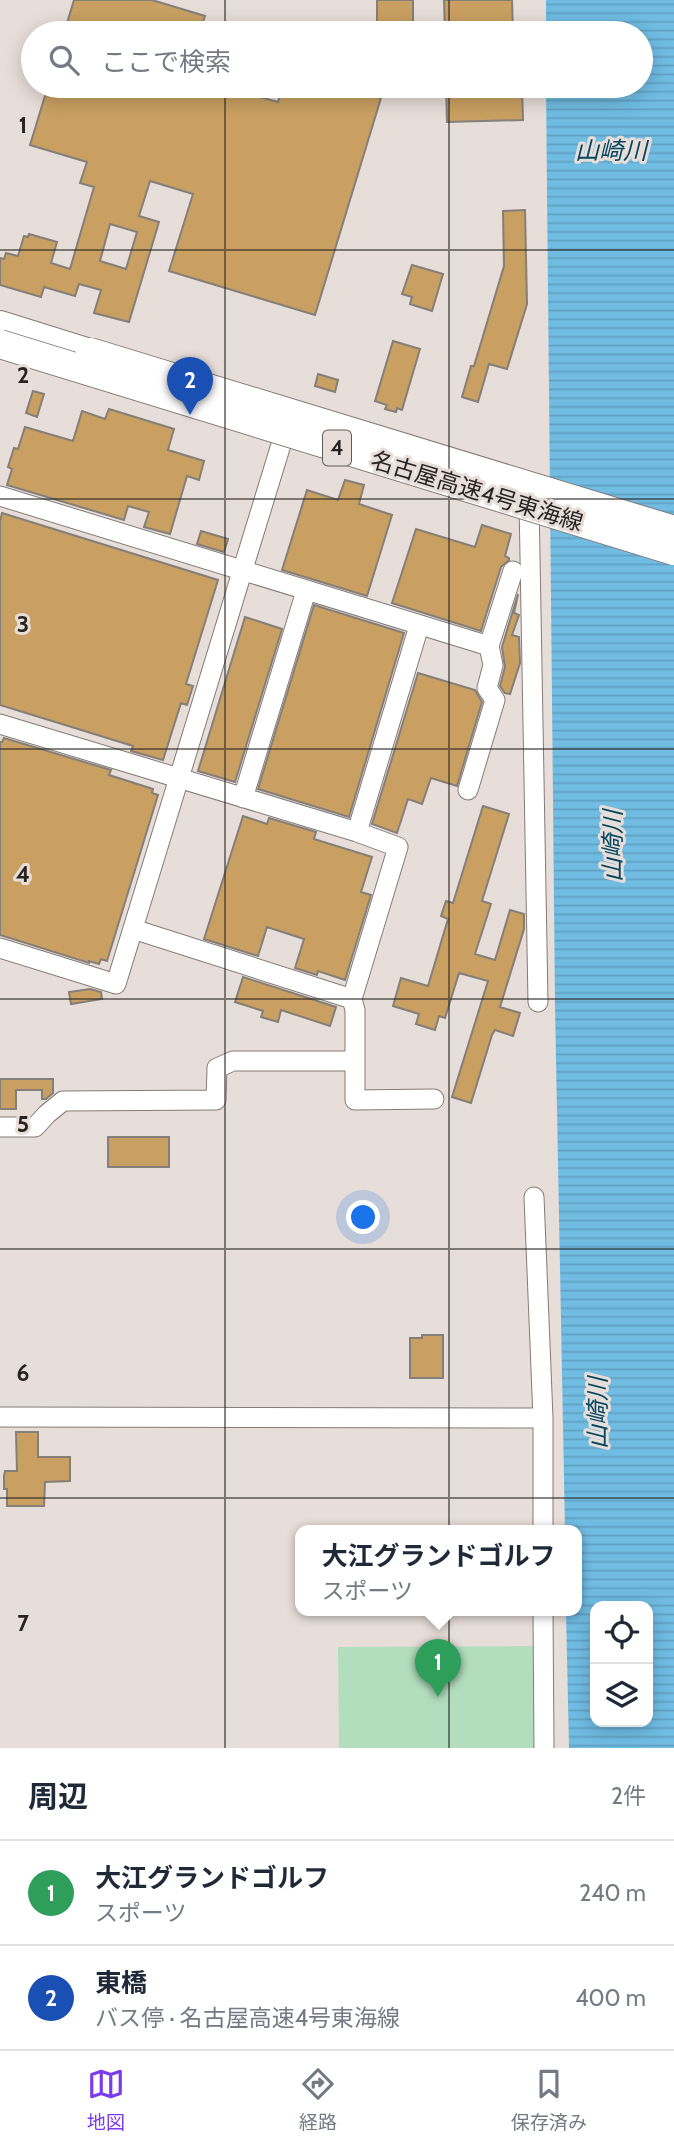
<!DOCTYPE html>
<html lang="ja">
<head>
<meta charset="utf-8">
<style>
	:root { --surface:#fff; --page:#f6f6f7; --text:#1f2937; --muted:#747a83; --line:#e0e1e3; --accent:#7c3aed }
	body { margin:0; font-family:Cabin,"Noto Sans JP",sans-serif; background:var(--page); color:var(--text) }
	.controls { position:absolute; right:21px; bottom:21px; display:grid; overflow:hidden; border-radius:14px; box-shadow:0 4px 18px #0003 }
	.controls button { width:63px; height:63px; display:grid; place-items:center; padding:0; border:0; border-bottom:2px solid var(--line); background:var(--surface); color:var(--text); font:35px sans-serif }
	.you { position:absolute; left:364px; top:1218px; width:24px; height:24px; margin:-18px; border:5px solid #fff; border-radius:50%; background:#1a73e8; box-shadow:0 0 0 10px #1a73e833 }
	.badge { display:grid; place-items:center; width:46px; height:46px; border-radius:50%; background:var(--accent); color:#fff; font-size:23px; font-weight:700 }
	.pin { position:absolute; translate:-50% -58px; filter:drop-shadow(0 2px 4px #0008) }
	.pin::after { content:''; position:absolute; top:37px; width:24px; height:21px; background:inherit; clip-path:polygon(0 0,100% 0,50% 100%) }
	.popup { position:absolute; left:295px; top:1525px; width:287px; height:91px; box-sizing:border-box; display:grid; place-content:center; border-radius:14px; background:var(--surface); filter:drop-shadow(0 2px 5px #0005); font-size:23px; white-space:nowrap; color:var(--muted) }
	.popup b { font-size:26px; color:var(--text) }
	.popup::after { content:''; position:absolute; left:50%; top:100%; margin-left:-14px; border:14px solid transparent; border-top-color:var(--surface) }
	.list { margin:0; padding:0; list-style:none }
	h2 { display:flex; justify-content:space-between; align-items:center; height:91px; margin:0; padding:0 28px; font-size:30px }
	h2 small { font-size:23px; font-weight:400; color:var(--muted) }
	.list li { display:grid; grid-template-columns:46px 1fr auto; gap:21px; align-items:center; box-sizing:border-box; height:105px; padding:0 28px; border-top:2px solid var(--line) }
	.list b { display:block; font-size:26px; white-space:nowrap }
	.list p { margin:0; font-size:23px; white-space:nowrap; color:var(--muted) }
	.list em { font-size:23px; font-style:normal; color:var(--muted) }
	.icon { flex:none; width:38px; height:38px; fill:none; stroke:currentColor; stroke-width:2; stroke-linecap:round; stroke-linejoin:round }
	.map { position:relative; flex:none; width:674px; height:1748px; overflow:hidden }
	.search { position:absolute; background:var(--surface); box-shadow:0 4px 18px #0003; left:21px; right:21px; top:21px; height:77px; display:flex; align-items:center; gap:18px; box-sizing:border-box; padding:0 24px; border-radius:38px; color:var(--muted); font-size:26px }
	.sheet { height:301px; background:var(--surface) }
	nav { display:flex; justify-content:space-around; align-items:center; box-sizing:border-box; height:98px; border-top:2px solid var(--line); background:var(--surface); font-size:19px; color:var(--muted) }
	nav a { display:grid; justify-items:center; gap:4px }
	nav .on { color:var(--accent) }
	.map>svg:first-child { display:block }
</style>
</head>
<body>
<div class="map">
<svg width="674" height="1748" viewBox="0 0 674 1748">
	<defs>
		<pattern id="water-rules" width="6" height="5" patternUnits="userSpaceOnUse" patternTransform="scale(1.75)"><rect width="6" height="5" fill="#70bce3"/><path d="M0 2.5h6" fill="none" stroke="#61a1c2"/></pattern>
	</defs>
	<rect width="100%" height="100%" fill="#e7ddd9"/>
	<path fill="#b2debe" d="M536,1646L538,1748H339L338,1647Z"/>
	<path fill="url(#water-rules)" fill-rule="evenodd" d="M546,0H674V1748H569L566,1611H576V1531H565L555,1005L546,86H641V33H546ZM595,1606H648V1722H595Z"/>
	<path fill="#caa062" stroke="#847f78" stroke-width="2" fill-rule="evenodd" d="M74,0H152L205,16L199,33H64Z
		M377,0H413V23L377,24Z
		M444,0H512L513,33H445Z
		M48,86H228L227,88L278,102L283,86H372L369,94L381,98L315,315L169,271L193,194L150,181L139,216L159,222L129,322L94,313L101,290L79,284L75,296L44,287L41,297L0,285V258L4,259L6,253L18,256L24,236L28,237L29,234L57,242L51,263L70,269L94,187L80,183L87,162L30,145ZM110,224L137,232L126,269L100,261Z
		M446,86H522L523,120L447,122Z
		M525,210L527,304L507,369L489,364L478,402L462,397L471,366H474L504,266L503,211Z
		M412,265L443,274L432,311L410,304L412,297L402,294Z
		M393,341L420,349L402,410L397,408L396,412L385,409L387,405L375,401Z
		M318,374L338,380L335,392L315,386Z
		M33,391L44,394L37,417L26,413Z
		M109,409L174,429L168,450L204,461L199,480L187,476L170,534L144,527L149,512L128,506L124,520L7,485L12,469L8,467L14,448L18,449L25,427L73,441L82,411L105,419Z
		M345,480L364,485L359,504L392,515L367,596L282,570L307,490L338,500Z
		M2,513L218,580L186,684L193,686L187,705L181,703L163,760L131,751L133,746L0,705V521Z
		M482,525L511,534L505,556L509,558V560L501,567L481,631L392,603L416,529L475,547Z
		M201,531L228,539L224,552L197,544Z
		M518,594L514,613L519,615L512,635L519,637L520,663L510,694L505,693L500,686L505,667L502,647Z
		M314,605L404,633L349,817L258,789Z
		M245,617L282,629L235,782L198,771Z
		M418,673L475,690L482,702L457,786L431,778L422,804L408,799L397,833L372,824Z
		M4,738L111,770L109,775L153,789L152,793L158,795L107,961L101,959L99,964L89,961V963L0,935V742H2Z
		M483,806L509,814L482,901L491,904L475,954L495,960L510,910L524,914V929L500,1007L520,1013L513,1036L495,1030L492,1035L471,1103L452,1097L488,981L459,973L445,1018L439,1016L435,1030L416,1024L419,1014L393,1006L401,978L428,986L448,919L441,916L446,901L453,903Z
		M243,816L267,824L269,818L316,832L314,839L372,857L361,892L371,895L345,980L318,971L317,975L295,968L304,939L267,927L258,956L204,939Z
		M243,977L336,1007L330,1026L281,1010L278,1022L261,1017L263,1011L235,1002Z
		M90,989L101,992L102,999L71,1004L69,992Z
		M0,1079H53V1093L46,1099H42V1090H16V1109H0Z
		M108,1137H169V1167H108Z
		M422,1335H443V1378H410V1338H422Z
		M16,1432H38V1457H70V1481L45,1482L44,1506H7V1489H4V1476L5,1471H17Z"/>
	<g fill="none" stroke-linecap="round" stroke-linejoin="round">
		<defs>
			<path id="minor" d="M0,496L489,646L513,571
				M529,501L538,1002
				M0,724L357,832L398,847L352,999L355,1010V1100L434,1099
				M468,790L495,700L487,688L493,665L489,646
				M243,798L306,591
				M357,832L419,626
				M133,929L352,999
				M0,948L116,984L287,425
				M0,1127H35L47,1114L63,1101L216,1100L217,1068L233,1061H355
				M534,1197L543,1418V1531
				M0,1417L543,1418
				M543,1611L544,1748"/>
			<path id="major" d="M0,323L109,357"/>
		</defs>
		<use href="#minor" stroke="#847b77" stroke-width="21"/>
		<use href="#major" stroke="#847b77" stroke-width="26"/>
		<use href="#minor" stroke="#fff" stroke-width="19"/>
		<use href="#major" stroke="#fff" stroke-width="24"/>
		<defs>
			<path id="highway-bridge" d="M0,344L674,551
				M90,352L674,530"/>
		</defs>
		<use href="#highway-bridge" stroke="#847b77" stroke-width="30" stroke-linecap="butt"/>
		<use href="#highway-bridge" stroke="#fff" stroke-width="28"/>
	</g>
	<path fill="none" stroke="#262321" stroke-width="2" stroke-opacity="0.55" d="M225,0V33M449,0V33M225,86V1748M449,86V1748M0,250H674M0,499H674M0,749H674M0,999H674M0,1249H674M0,1498H674"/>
	<g text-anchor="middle" stroke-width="6" stroke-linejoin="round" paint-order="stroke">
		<rect fill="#e7ddd9" stroke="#605b58" stroke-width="2" x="323" y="430.5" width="28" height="35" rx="5"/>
		<g font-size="21" font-weight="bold" fill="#262321">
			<text x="337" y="455">4</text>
		</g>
		<g font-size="23" fill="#262321" stroke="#e7ddd9">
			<text transform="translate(477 491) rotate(17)" y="8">名古屋高速4号東海線</text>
		</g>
		<g font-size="24" font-style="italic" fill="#034761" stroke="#e7ddd9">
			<text x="611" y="159">山崎川</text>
			<text transform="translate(613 846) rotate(-90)" y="8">山崎川</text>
			<text transform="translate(598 1413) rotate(-90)" y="8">山崎川</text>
		</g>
	</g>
	<g font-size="23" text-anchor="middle" font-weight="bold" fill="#262321" stroke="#e7ddd9" stroke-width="6" stroke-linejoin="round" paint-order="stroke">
		<text x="23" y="133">1</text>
		<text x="23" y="383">2</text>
		<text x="23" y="632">3</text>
		<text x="23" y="882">4</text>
		<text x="23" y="1132">5</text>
		<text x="23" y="1381">6</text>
		<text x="23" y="1631">7</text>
	</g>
</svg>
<div class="controls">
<button><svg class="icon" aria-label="locate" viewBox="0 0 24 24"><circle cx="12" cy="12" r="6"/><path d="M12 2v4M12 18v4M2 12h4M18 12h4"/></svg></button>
<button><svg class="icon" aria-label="layers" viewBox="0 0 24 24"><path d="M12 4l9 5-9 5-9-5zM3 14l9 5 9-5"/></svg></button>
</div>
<div class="you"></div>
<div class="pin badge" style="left:438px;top:1697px;background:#2e9e5b">1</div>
<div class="popup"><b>大江グランドゴルフ</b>スポーツ</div>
<div class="pin badge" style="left:190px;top:415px;background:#1a4fb4">2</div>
<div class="search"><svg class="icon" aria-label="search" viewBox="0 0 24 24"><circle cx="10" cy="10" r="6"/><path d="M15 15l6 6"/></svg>ここで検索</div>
</div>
<section class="sheet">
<h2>周辺<small>2件</small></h2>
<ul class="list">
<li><span class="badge" style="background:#2e9e5b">1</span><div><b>大江グランドゴルフ</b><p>スポーツ</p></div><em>240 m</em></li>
<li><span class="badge" style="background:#1a4fb4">2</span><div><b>東橋</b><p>バス停 · 名古屋高速4号東海線</p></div><em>400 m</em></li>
</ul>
</section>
<nav>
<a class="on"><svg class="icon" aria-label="map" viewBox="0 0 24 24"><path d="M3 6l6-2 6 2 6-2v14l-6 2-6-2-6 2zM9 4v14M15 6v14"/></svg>地図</a>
<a><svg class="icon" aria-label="directions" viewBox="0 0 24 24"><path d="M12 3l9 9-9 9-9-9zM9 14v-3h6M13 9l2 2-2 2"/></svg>経路</a>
<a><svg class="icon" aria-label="saved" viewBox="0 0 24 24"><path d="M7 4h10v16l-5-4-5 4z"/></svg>保存済み</a>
</nav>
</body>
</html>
